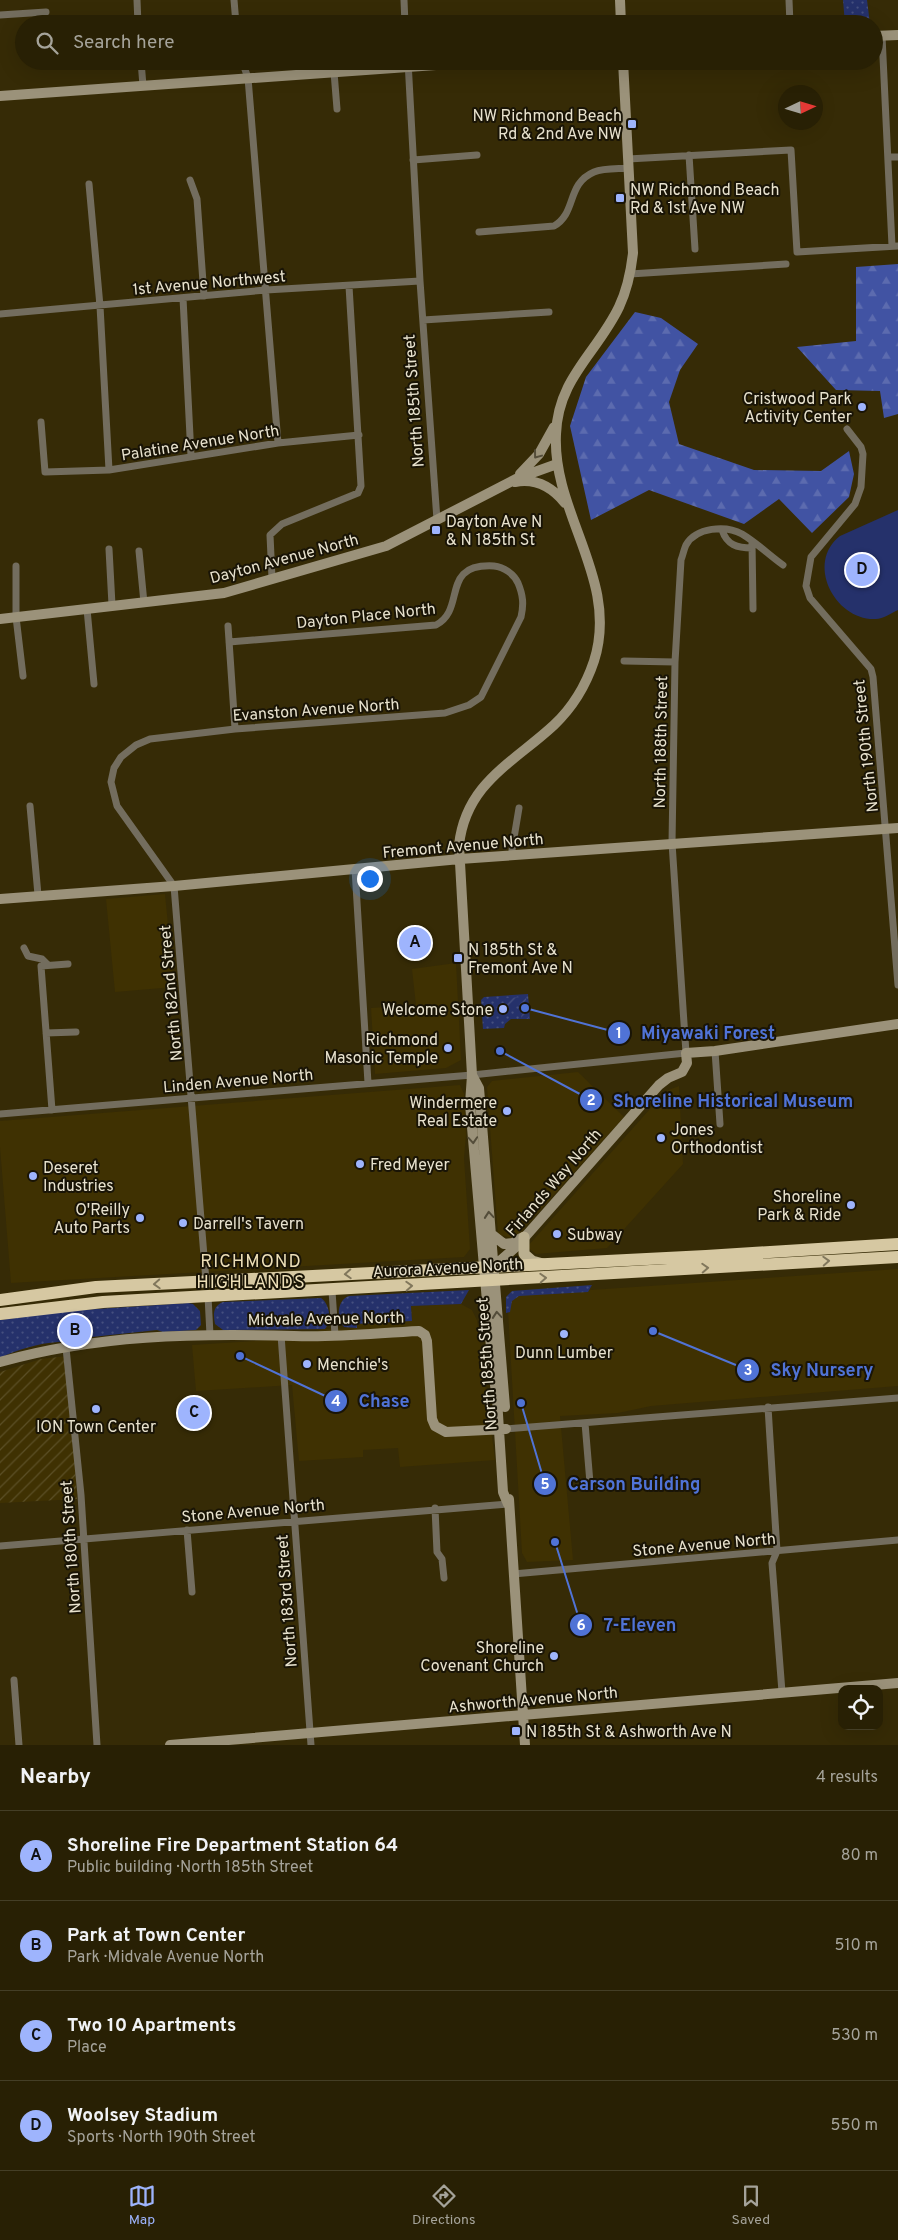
<!DOCTYPE html>
<html lang="en">
<head>
<meta charset="utf-8">
<style>
	:root { --surface:#282004; --page:#30280e; --text:#f1f3f6; --muted:#a5a39a; --line:#443e26; --accent:#9eb4fd }
	body { margin:0; font-family:Overpass,sans-serif; background:var(--page); color:var(--text) }
	.controls { position:absolute; right:15px; bottom:15px; display:grid; overflow:hidden; border-radius:10px; box-shadow:0 5px 20px #0002 }
	.controls button { width:45px; height:45px; display:grid; place-items:center; padding:0; border:0; border-bottom:1px solid var(--line); background:var(--surface); color:var(--text); font:25px sans-serif }
	.compass { position:absolute; left:778px; top:85px; width:45px; height:45px; border-radius:50%; background:var(--surface); box-shadow:0 5px 20px #0002; rotate:86deg }
	.you { position:absolute; left:369px; top:878px; width:18px; height:18px; margin:-12px; border:4px solid #fff; border-radius:50%; background:#1a73e8; box-shadow:0 0 0 8px #1a73e833 }
	.badge { display:grid; place-items:center; width:32px; height:32px; border-radius:50%; background:var(--accent); color:#111; font-size:16px; font-weight:700 }
	.pin { position:absolute; translate:-50% -50%; border:2px solid #fff; box-shadow:0 1px 5px #0006 }
	.list { margin:0; padding:0; list-style:none }
	h2 { display:flex; justify-content:space-between; align-items:center; height:65px; margin:0; padding:0 20px; font-size:21px }
	h2 small { font-size:16px; font-weight:400; color:var(--muted) }
	.list li { display:grid; grid-template-columns:32px 1fr auto; gap:15px; align-items:center; box-sizing:border-box; height:90px; padding:0 20px; border-top:1px solid var(--line) }
	.list b { display:block; font-size:19px; white-space:nowrap }
	.list p { margin:0; font-size:16px; white-space:nowrap; color:var(--muted) }
	.list em { font-size:16px; font-style:normal; color:var(--muted) }
	.icon { flex:none; width:28px; height:28px; fill:none; stroke:currentColor; stroke-width:2; stroke-linecap:round; stroke-linejoin:round }
	.map { position:relative; flex:none; width:898px; height:1745px; overflow:hidden }
	.search { position:absolute; background:var(--surface); box-shadow:0 5px 20px #0002; left:15px; right:15px; top:15px; height:55px; display:flex; align-items:center; gap:12px; box-sizing:border-box; padding:0 18px; border-radius:28px; color:var(--muted); font-size:19px }
	.sheet { height:425px; background:var(--surface) }
	nav { display:flex; justify-content:space-around; align-items:center; box-sizing:border-box; height:70px; border-top:1px solid var(--line); background:var(--surface); font-size:14px; color:var(--muted) }
	nav a { display:grid; justify-items:center; gap:2px }
	nav .on { color:var(--accent) }
	.map>svg:first-child { display:block }
</style>
</head>
<body>
<div class="map">
<svg width="898" height="1745" viewBox="0 0 898 1745">
	<defs>
		<pattern id="industrial-furrows" width="10" height="10" patternUnits="userSpaceOnUse" patternTransform="scale(1.25)"><rect width="10" height="10" fill="#3f3102"/><path d="M-1 1l2-2M0 10L10 0M9 11l2-2" fill="none" stroke="#5b4f26"/></pattern>
		<pattern id="grass-dots" width="8" height="8" patternUnits="userSpaceOnUse" patternTransform="scale(1.25)"><rect width="8" height="8" fill="#25316b"/><path d="M2 2h.1M6 6h.1" fill="none" stroke="#454f7f" stroke-width="1.8" stroke-linecap="round"/></pattern>
		<pattern id="forest-firs" width="22" height="20" patternUnits="userSpaceOnUse" patternTransform="scale(1.25)"><rect width="22" height="20" fill="#4153a3"/><path d="M5 1l3.5 6h-7zM16 11l3.5 6h-7z" fill="#5c6baf"/></pattern>
		<pattern id="garden-furrows" width="10" height="10" patternUnits="userSpaceOnUse" patternTransform="scale(1.25)"><rect width="10" height="10" fill="#25316b"/><path d="M-1 1l2-2M0 10L10 0M9 11l2-2" fill="none" stroke="#454f7f"/></pattern>
	</defs>
	<rect width="100%" height="100%" fill="#362b06"/>
	<path fill="#3f3102" d="M165,894L174,987L115,992L106,899Z
		M456,963L461,1060L446,1068L375,1074L371,1008L416,1005L412,969Z
		M578,1072L624,1117L514,1239L498,1234L487,1087L492,1081Z
		M460,1085L464,1094L466,1135L464,1158L470,1249L464,1257L11,1283L0,1147V1121Z
		M679,1086L683,1164L607,1248L536,1254L527,1247L666,1091Z
		M898,1269V1386L651,1406L618,1413L560,1416L573,1560L527,1562L522,1553L508,1311L510,1300L517,1295Z
		M461,1304L472,1310L477,1320L495,1460L400,1467L398,1448L363,1450V1457L299,1461L292,1385L196,1391L192,1345L271,1340L325,1329L357,1328V1324L412,1321L411,1306Z"/>
	<path fill="url(#industrial-furrows)" d="M68,1356L77,1499L0,1503V1372L41,1359Z"/>
	<path fill="url(#grass-dots)" d="M843,0H867L870,24H845Z
		M528,994L530,1019H511L505,1024L504,1028L483,1029L481,1000L484,997Z
		M592,1285L588,1292L519,1296L512,1301L510,1312L506,1313V1297L512,1291Z
		M469,1290L461,1304L411,1306L412,1321L357,1324V1328L344,1327C336,1318 337,1300 349,1296Z
		M321,1298C330,1304 332,1321 325,1329L223,1330L215,1324C213,1314 213,1306 223,1302Z
		M188,1303L193,1304L200,1311L201,1325L196,1330L163,1332L157,1330L92,1337C80,1344 70,1342 58,1342C39,1343 16,1350 0,1358V1320L67,1311Z"/>
	<path fill="url(#forest-firs)" d="M898,264V414L884,418L880,391L836,390L797,347L856,341V267Z
		M635,312L661,318L698,344L680,370L669,402L679,444L754,470L821,471L849,451L854,474L849,497L812,533L779,499L744,524L649,490L591,520L570,426L586,377Z"/>
	<path fill="url(#garden-furrows)" d="M526,997L528,1018H521L523,1008L521,1004L505,1007L504,998Z"/>
	<path fill="#25316b" d="M898,510V610C891,613 883,619 876,619C835,621 805,563 840,536Z"/>
	<g fill="none" stroke-linecap="round" stroke-linejoin="round">
		<path stroke="#736d5e" stroke-width="7" d="M137,0L138,24
			M234,0L236,24
			M404,0L405,24
			M789,0L790,24
			M0,15L46,12
			M882,36L892,246
			M141,61L143,86
			M242,61L248,78L278,443
			M408,61L420,281L437,520
			M334,72L337,109
			M689,155L695,249
			M888,157H898
			M628,159L791,150L797,252L898,246
			M413,160L477,155
			M190,180L197,199L204,296
			M89,184L100,306L109,470
			M479,232L554,226C577,213 566,184 594,172C604,168 618,169 629,168
			M630,274L786,264
			M183,298L191,456
			M0,314L266,290L420,281
			M423,320L549,312
			M41,422L45,472L109,470L278,443L359,435
			M847,429L861,447L863,454L861,487L855,504L811,557L806,586L810,598L871,669L873,677L898,985
			M722,530C727,545 737,548 752,548
			M752,541L753,609
			M109,549L112,605
			M139,551L144,603
			M16,566V617L23,676
			M272,578L270,535L282,524L358,493L361,486L349,286
			M87,609L94,684
			M228,626L235,729
			M624,661L675,662
			M30,806L38,895
			M511,856L519,808
			M355,869L368,1083
			M24,948L28,956L42,959L48,965
			M46,1033L76,1032
			M715,1051L720,1124
			M52,1110L41,966L68,964
			M0,1114L472,1075L686,1053L672,843L675,662L681,560C683,555 684,549 686,545C696,527 726,525 742,534C757,543 769,555 783,565
			M206,1281L174,886L117,806L111,782L114,768L121,757L136,745L150,739L235,729L445,713L469,705L481,697L521,617C524,604 523,595 518,583C514,574 504,567 494,566C439,563 467,609 436,625L229,642
			M332,1291L335,1335
			M208,1296L210,1335
			M281,1335L311,1745
			M66,1348L81,1495L97,1745
			M768,1407L777,1551L772,1563L782,1692
			M585,1423L590,1483
			M506,1429L898,1398
			M435,1508L437,1552L442,1559L444,1578
			M187,1530L192,1592
			M0,1546L508,1504
			M513,1574L898,1540
			M14,1680L19,1745"/>
		<path stroke="#9b927a" stroke-width="10" d="M620,0L621,24
			M874,36L898,35
			M0,96L492,61
			M520,474L539,454L554,427
			M515,482C536,478 552,487 565,503
			M0,619L224,593L386,546L518,478L557,464
			M0,899L174,886L460,859L898,828
			M472,1075L479,1088L505,1407
			M490,1233L504,1244L513,1243L521,1238
			M493,1267L517,1246L659,1085L668,1078L682,1072L687,1063L686,1053L715,1051L898,1024
			M0,1362C96,1335 195,1333 294,1336C335,1338 377,1333 419,1331L425,1335L427,1341L432,1419L435,1426L446,1432L506,1429
			M509,1499L525,1745
			M508,1504L503,1492L497,1399L493,1371L470,1104L472,1075L459,845C466,783 513,763 554,725C573,707 586,685 594,661C620,580 552,514 556,434C558,378 597,353 619,307C627,290 631,271 633,253L623,61
			M170,1745L898,1683"/>
		<path stroke="#baaf8f" stroke-width="11" d="M524,1237V1254L532,1261L543,1264"/>
		<path stroke="#d6c8a2" stroke-width="12" d="M0,1300L96,1287L706,1256L898,1244
			M0,1314L103,1302L898,1257"/>
	</g>
	<defs><path id="oneway-chevron" d="M-2-3.5L2.5 0L-2 3.5" fill="none" stroke-width="1.6" stroke-linecap="round" stroke-linejoin="round" transform="scale(1.25)"/></defs>
	<g stroke="#544d3a">
		<use href="#oneway-chevron" transform="translate(537 455) rotate(127)"/>
		<use href="#oneway-chevron" transform="translate(473 1140) rotate(86)"/>
		<use href="#oneway-chevron" transform="translate(489 1215) rotate(-95)"/>
		<use href="#oneway-chevron" transform="translate(497 1315) rotate(-95)"/>
	</g>
	<g stroke="#81775c">
		<use href="#oneway-chevron" transform="translate(826 1261) rotate(-3)"/>
		<use href="#oneway-chevron" transform="translate(705 1268) rotate(-3)"/>
		<use href="#oneway-chevron" transform="translate(348 1274) rotate(177)"/>
		<use href="#oneway-chevron" transform="translate(543 1278) rotate(-3)"/>
		<use href="#oneway-chevron" transform="translate(157 1284) rotate(177)"/>
		<use href="#oneway-chevron" transform="translate(409 1286) rotate(-3)"/>
	</g>
	<g fill="#9eb4fd" stroke="#191406" stroke-width="2">
		<rect x="627" y="119" width="10" height="10" rx="2.5"/>
		<rect x="615" y="193" width="10" height="10" rx="2.5"/>
		<circle cx="862" cy="407" r="5"/>
		<rect x="431" y="525" width="10" height="10" rx="2.5"/>
		<rect x="453" y="953" width="10" height="10" rx="2.5"/>
		<circle cx="503" cy="1009" r="5"/>
		<circle cx="448" cy="1048" r="5"/>
		<circle cx="507" cy="1111" r="5"/>
		<circle cx="661" cy="1138" r="5"/>
		<circle cx="360" cy="1164" r="5"/>
		<circle cx="33" cy="1176" r="5"/>
		<circle cx="851" cy="1205" r="5"/>
		<circle cx="140" cy="1218" r="5"/>
		<circle cx="183" cy="1223" r="5"/>
		<circle cx="557" cy="1234" r="5"/>
		<circle cx="564" cy="1334" r="5"/>
		<circle cx="307" cy="1364" r="5"/>
		<circle cx="96" cy="1409" r="5"/>
		<circle cx="554" cy="1656" r="5"/>
		<rect x="511" y="1726" width="10" height="10" rx="2.5"/>
	</g>
	<g text-anchor="middle" stroke-width="4" stroke-linejoin="round" paint-order="stroke">
		<g font-size="16" fill="#e8e2ce" stroke="#191406" text-anchor="start">
			<text x="622" y="121" text-anchor="end">NW Richmond Beach<tspan x="622" dy="18">Rd &amp; 2nd Ave NW</tspan></text>
			<text x="630" y="195">NW Richmond Beach<tspan x="630" dy="18">Rd &amp; 1st Ave NW</tspan></text>
			<text x="852" y="404" text-anchor="end">Cristwood Park<tspan x="852" dy="18">Activity Center</tspan></text>
			<text x="446" y="527">Dayton Ave N<tspan x="446" dy="18">&amp; N 185th St</tspan></text>
			<text x="468" y="955">N 185th St &amp;<tspan x="468" dy="18">Fremont Ave N</tspan></text>
			<text x="493" y="1015" text-anchor="end">Welcome Stone</text>
			<text x="438" y="1045" text-anchor="end">Richmond<tspan x="438" dy="18">Masonic Temple</tspan></text>
			<text x="497" y="1108" text-anchor="end">Windermere<tspan x="497" dy="18">Real Estate</tspan></text>
			<text x="671" y="1135">Jones<tspan x="671" dy="18">Orthodontist</tspan></text>
			<text x="370" y="1170">Fred Meyer</text>
			<text x="43" y="1173">Deseret<tspan x="43" dy="18">Industries</tspan></text>
			<text x="841" y="1202" text-anchor="end">Shoreline<tspan x="841" dy="18">Park &amp; Ride</tspan></text>
			<text x="130" y="1215" text-anchor="end">O'Reilly<tspan x="130" dy="18">Auto Parts</tspan></text>
			<text x="193" y="1229">Darrell's Tavern</text>
			<text x="567" y="1240">Subway</text>
			<text x="564" y="1358" text-anchor="middle">Dunn Lumber</text>
			<text x="317" y="1370">Menchie's</text>
			<text x="96" y="1432" text-anchor="middle">ION Town Center</text>
			<text x="544" y="1653" text-anchor="end">Shoreline<tspan x="544" dy="18">Covenant Church</tspan></text>
			<text x="526" y="1737">N 185th St &amp; Ashworth Ave N</text>
		</g>
		<g font-size="16" fill="#e8e2ce" stroke="#191406">
			<text transform="translate(209 282) rotate(-5)" y="6">1st Avenue Northwest</text>
			<text transform="translate(413 401) rotate(-94)" y="6">North 185th Street</text>
			<text transform="translate(200 442) rotate(-9)" y="6">Palatine Avenue North</text>
			<text transform="translate(284 558) rotate(-15)" y="6">Dayton Avenue North</text>
			<text transform="translate(366 615) rotate(-6)" y="6">Dayton Place North</text>
			<text transform="translate(316 709) rotate(-4)" y="6">Evanston Avenue North</text>
			<text transform="translate(660 742) rotate(-89)" y="6">North 188th Street</text>
			<text transform="translate(865 746) rotate(-96)" y="6">North 190th Street</text>
			<text transform="translate(463 845) rotate(-5)" y="6">Fremont Avenue North</text>
			<text transform="translate(170 993) rotate(-95)" y="6">North 182nd Street</text>
			<text transform="translate(238 1080) rotate(-5)" y="6">Linden Avenue North</text>
			<text transform="translate(553 1182) rotate(-49)" y="6">Firlands Way North</text>
			<text transform="translate(448 1267) rotate(-3)" y="6">Aurora Avenue North</text>
			<text transform="translate(326 1318) rotate(-1)" y="6">Midvale Avenue North</text>
			<text transform="translate(486 1364) rotate(-94)" y="6">North 185th Street</text>
			<text transform="translate(253 1510) rotate(-5)" y="6">Stone Avenue North</text>
			<text transform="translate(704 1544) rotate(-5)" y="6">Stone Avenue North</text>
			<text transform="translate(70 1547) rotate(-94)" y="6">North 180th Street</text>
			<text transform="translate(286 1601) rotate(-94)" y="6">North 183rd Street</text>
			<text transform="translate(533 1699) rotate(-5)" y="6">Ashworth Avenue North</text>
		</g>
		<g font-size="18" letter-spacing="1" fill="#ecdeb7" stroke="#191406">
			<text x="251" y="1267">RICHMOND<tspan x="251" dy="21">HIGHLANDS</tspan></text>
		</g>
	</g>
	<path fill="none" stroke="#5073d6" stroke-width="2" d="M525 1008L619 1033M500 1051L591 1100M653 1331L748 1370M240 1356L336 1401M521 1403L545 1484M555 1542L581 1625"/>
	<g fill="#5073d6" stroke="#191406" stroke-width="2">
		<circle cx="525" cy="1008" r="5"/>
		<circle cx="500" cy="1051" r="5"/>
		<circle cx="653" cy="1331" r="5"/>
		<circle cx="240" cy="1356" r="5"/>
		<circle cx="521" cy="1403" r="5"/>
		<circle cx="555" cy="1542" r="5"/>
		<circle cx="619" cy="1033" r="12"/>
		<circle cx="591" cy="1100" r="12"/>
		<circle cx="748" cy="1370" r="12"/>
		<circle cx="336" cy="1401" r="12"/>
		<circle cx="545" cy="1484" r="12"/>
		<circle cx="581" cy="1625" r="12"/>
	</g>
	<g font-size="15" text-anchor="middle" font-weight="bold" fill="#fff">
		<text x="619" y="1038">1</text>
		<text x="591" y="1105">2</text>
		<text x="748" y="1375">3</text>
		<text x="336" y="1406">4</text>
		<text x="545" y="1489">5</text>
		<text x="581" y="1630">6</text>
	</g>
	<g font-size="18" text-anchor="middle" font-weight="bold" fill="#5073d6" stroke="#191406" stroke-width="4" stroke-linejoin="round" paint-order="stroke">
		<text x="708" y="1039">Miyawaki Forest</text>
		<text x="733" y="1107">Shoreline Historical Museum</text>
		<text x="822" y="1376">Sky Nursery</text>
		<text x="384" y="1407">Chase</text>
		<text x="634" y="1490">Carson Building</text>
		<text x="640" y="1631">7-Eleven</text>
	</g>
</svg>
<div class="controls">
<button><svg class="icon" aria-label="locate" viewBox="0 0 24 24"><circle cx="12" cy="12" r="6"/><path d="M12 2v4M12 18v4M2 12h4M18 12h4"/></svg></button>
</div>
<svg class="compass" viewBox="-18 -18 36 36"><path d="M0-13l5 13h-10z" fill="#e53935"/><path d="M0 13l5-13h-10z" fill="#a5a39a"/></svg>
<div class="you"></div>
<div class="pin badge" style="left:415px;top:943px">A</div>
<div class="pin badge" style="left:75px;top:1331px">B</div>
<div class="pin badge" style="left:194px;top:1413px">C</div>
<div class="pin badge" style="left:862px;top:570px">D</div>
<div class="search"><svg class="icon" aria-label="search" viewBox="0 0 24 24"><circle cx="10" cy="10" r="6"/><path d="M15 15l6 6"/></svg>Search here</div>
</div>
<section class="sheet">
<h2>Nearby<small>4 results</small></h2>
<ul class="list">
<li><span class="badge">A</span><div><b>Shoreline Fire Department Station 64</b><p>Public building · North 185th Street</p></div><em>80 m</em></li>
<li><span class="badge">B</span><div><b>Park at Town Center</b><p>Park · Midvale Avenue North</p></div><em>510 m</em></li>
<li><span class="badge">C</span><div><b>Two 10 Apartments</b><p>Place</p></div><em>530 m</em></li>
<li><span class="badge">D</span><div><b>Woolsey Stadium</b><p>Sports · North 190th Street</p></div><em>550 m</em></li>
</ul>
</section>
<nav>
<a class="on"><svg class="icon" aria-label="map" viewBox="0 0 24 24"><path d="M3 6l6-2 6 2 6-2v14l-6 2-6-2-6 2zM9 4v14M15 6v14"/></svg>Map</a>
<a><svg class="icon" aria-label="directions" viewBox="0 0 24 24"><path d="M12 3l9 9-9 9-9-9zM9 14v-3h6M13 9l2 2-2 2"/></svg>Directions</a>
<a><svg class="icon" aria-label="saved" viewBox="0 0 24 24"><path d="M7 4h10v16l-5-4-5 4z"/></svg>Saved</a>
</nav>
</body>
</html>
